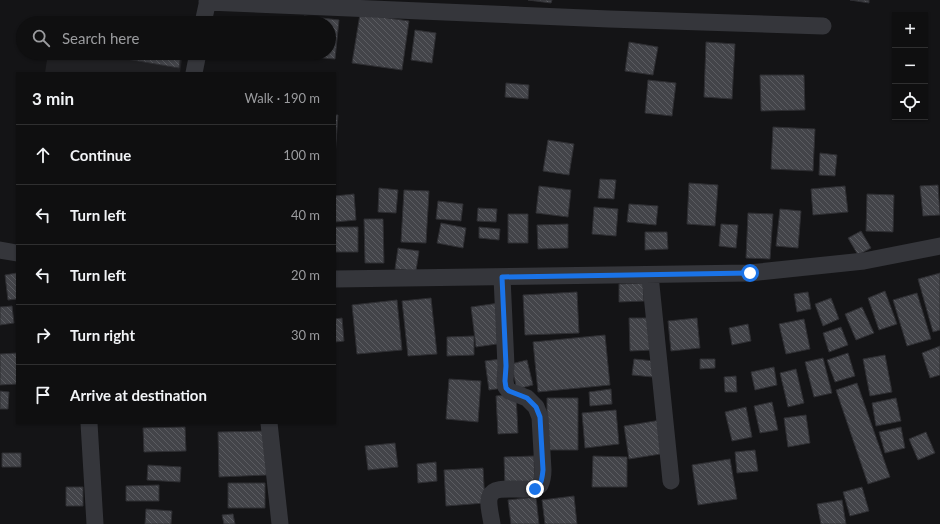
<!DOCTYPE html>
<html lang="en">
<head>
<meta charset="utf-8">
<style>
	:root { --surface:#0f0f10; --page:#1d1d1e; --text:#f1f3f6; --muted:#9b9c9f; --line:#2f2f30 }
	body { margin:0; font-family:Lato,sans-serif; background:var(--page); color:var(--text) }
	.controls { position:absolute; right:12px; top:12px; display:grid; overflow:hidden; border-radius:0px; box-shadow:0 1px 3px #0004 }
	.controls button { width:36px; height:36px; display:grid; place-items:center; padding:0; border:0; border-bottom:1px solid var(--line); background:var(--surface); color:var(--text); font:20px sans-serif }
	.stop { position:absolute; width:12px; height:12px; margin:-9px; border:3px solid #1a73e8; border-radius:50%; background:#fff }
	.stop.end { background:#1a73e8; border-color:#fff; box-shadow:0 1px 4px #0008 }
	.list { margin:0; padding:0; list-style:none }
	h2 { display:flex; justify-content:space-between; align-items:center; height:52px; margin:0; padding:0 16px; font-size:17px }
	h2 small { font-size:13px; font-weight:400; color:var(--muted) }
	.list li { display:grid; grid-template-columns:26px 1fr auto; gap:12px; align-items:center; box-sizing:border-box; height:60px; padding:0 16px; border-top:1px solid var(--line) }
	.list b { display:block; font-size:15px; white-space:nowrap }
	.list em { font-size:13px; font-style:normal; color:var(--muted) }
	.icon { flex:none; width:22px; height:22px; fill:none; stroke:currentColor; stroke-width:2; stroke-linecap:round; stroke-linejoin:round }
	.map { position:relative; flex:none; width:940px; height:524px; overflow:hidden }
	.search { position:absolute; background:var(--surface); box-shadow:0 1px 3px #0004; left:16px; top:16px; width:320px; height:44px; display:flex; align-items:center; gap:10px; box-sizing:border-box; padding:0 14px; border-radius:22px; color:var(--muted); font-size:15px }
	.panel { position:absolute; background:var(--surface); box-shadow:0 1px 3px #0004; left:16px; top:72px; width:320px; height:352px; border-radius:0px }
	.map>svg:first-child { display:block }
</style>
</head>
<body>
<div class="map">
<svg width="940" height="524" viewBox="0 0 940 524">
	<defs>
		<pattern id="building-back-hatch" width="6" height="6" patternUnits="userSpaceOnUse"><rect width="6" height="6" fill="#434449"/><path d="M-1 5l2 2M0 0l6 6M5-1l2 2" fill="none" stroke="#5b5c61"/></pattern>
	</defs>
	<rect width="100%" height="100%" fill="#141416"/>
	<path fill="#202023" d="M53,18L88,23H53Z
		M48,53H183L180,73H45Z"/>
	<path fill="url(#building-back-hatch)" stroke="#2e2e32" d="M528,0H552L551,3Z
		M850,0H869V3Z
		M360,14L409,21L402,70L352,63Z
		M304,16L339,20L335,59L300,56L301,53H329V23H304Z
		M415,30L436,33L432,63L411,60Z
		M629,42L658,47L653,75L625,71Z
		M706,42L735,44L732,99L704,97Z
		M116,53H181L179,68L115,57Z
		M760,75H804L805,110L761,111Z
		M648,80L676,83L672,116L645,113Z
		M506,83L529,85L528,99L505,97Z
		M335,115H338L335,156Z
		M773,127L815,129L813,171L771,169Z
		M548,140L574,144L569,175L543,171Z
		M820,153L837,155L835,176L819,175Z
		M600,179L616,180L614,199L598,198Z
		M689,183L718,185L715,226L687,224Z
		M938,185L940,215L923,216L920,186Z
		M539,186L571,190L568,217L536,213Z
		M845,186L848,212L813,215L811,189Z
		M379,188L398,190L396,213L378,212Z
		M404,190L429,191L426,243L401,242Z
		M354,194L356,220L335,222V196Z
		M867,194L894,195L893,232L866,231Z
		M438,201L463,204L461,221L436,219Z
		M629,204L658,206L656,225L627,222Z
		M594,207L618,209L616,236L592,234Z
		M478,208L497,209L496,222L477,221Z
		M780,209L801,211L798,248L776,246Z
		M748,213L773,214L770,259L746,258Z
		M508,214H528V243H508Z
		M364,219H383L384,263H365Z
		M441,223L466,228L463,248L437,243Z
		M568,224V248L538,249L537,225Z
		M721,224L738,225L736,248L719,246Z
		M335,227H358V252H335Z
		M479,227L500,229L499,240L479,238Z
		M861,231L871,248L858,255L848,238Z
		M645,232H667L668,249L645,250Z
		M398,248L419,251L416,271L395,269Z
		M17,273V299L8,300L5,275Z
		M940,273V330L933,332L918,279Z
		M643,283L644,301L619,302V284Z
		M885,291L897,324L879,330L868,298Z
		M577,292L579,333L525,335L523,295Z
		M808,292L811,309L797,312L794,294Z
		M917,293L931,339L907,346L893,300Z
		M431,298L437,354L408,356L402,301Z
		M831,298L839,319L823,326L815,304Z
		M397,300L402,350L357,354L352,305Z
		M499,303L504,343L476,347L471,307Z
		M12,306L14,323L0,325V307Z
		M862,307L874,333L856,340L845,314Z
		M342,318L344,341L335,342V319Z
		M629,318H652L653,350L630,351Z
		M697,318L700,348L671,351L668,321Z
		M804,319L810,349L786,354L779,324Z
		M748,324L751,341L732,345L729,328Z
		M841,327L848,345L829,352L823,333Z
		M605,335L610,385L538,392L533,342Z
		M474,336V355L447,356V337Z
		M940,346V375L930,378L922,353Z
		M17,353V384L0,385V354Z
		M848,353L855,376L835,382L827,360Z
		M885,355L892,392L870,396L863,359Z
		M823,358L832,393L814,397L805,362Z
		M501,359L504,388L489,390L485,361Z
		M634,359L655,361L653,377L632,375Z
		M700,359H715V368L700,369Z
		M527,360L533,385L517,389L511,364Z
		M774,367L777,385L755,390L751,372Z
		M796,369L804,403L788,407L780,373Z
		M736,376L737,392H725L724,377Z
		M449,379L481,381L478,422L446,419Z
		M857,383L890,477L868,484L836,390Z
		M611,389L612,404L590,406L589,392Z
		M0,391L9,392L8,409H0Z
		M516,394L518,433L498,434L496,396Z
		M547,398H578V450H547Z
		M896,398L901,421L876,426L872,403Z
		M772,402L778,430L760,433L754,406Z
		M746,407L752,437L732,441L725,412Z
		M616,410L619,444L585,448L582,413Z
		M806,415L810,443L788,447L784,418Z
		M661,420L667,453L629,459L624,426Z
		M185,427L186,451L144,452L143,428Z
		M901,427L905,448L885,453L879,432Z
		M265,431L267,475L219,477L218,432Z
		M926,432L935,453L918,460L909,439Z
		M395,443L398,467L368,470L365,446Z
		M755,450L758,471L737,473L735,452Z
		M2,453H21V467H2Z
		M534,456L535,486L505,487L504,457Z
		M593,456L627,457V487H592Z
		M730,459L737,499L698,505L692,465Z
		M436,462L437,481L418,483L417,464Z
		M148,465L181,467L180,482L147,480Z
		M483,468L485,503L446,506L444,470Z
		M228,483H265V508H228Z
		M159,485V501H126V486Z
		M66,487H83V506H66Z
		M862,487L869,511L850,516L843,492Z
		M574,496L577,524H545L542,500Z
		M536,497L539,524H511L508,500Z
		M842,500L846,524H821L817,504Z
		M146,509L172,511L171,524H145Z
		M233,514L235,524H224L222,515Z"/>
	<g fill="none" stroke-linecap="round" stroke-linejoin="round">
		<path stroke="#35363b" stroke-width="17" d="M207,2L609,19L823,26
			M203,23L208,0
			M194,73L198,53
			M0,250L17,253
			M650,275L671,481
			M335,279L749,273L864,261L940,246
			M89,423L95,524
			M269,423L280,524
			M492,524C491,517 487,502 490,496C495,482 532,495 540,485C542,481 543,475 543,470L540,417L536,407L527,398L509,391L506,387L505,381L506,366L502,277"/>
	</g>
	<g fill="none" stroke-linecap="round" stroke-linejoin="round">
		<path stroke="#1a73e8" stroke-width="5" d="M535,489C542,484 542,478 543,470L540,417L536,407L527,398L509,391L506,388L505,381L506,366L502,277L750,273"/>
	</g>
</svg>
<div class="controls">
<button>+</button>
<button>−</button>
<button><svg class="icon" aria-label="locate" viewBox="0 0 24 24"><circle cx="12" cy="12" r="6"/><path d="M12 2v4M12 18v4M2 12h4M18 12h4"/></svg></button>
</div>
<div class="stop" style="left:750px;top:273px"></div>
<div class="stop end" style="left:535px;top:489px"></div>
<div class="search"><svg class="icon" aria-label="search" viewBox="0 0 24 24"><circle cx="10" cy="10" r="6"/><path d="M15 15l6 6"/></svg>Search here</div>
<section class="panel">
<h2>3 min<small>Walk · 190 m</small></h2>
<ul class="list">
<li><svg class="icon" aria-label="ahead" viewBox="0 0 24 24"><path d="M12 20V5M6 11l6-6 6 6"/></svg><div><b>Continue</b></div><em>100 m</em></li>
<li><svg class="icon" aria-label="left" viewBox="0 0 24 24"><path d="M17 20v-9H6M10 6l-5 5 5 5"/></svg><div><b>Turn left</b></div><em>40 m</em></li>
<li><svg class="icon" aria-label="left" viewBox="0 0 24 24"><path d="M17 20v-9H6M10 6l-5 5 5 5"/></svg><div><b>Turn left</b></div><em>20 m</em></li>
<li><svg class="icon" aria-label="right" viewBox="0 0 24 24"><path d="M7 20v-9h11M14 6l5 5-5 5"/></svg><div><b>Turn right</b></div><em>30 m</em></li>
<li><svg class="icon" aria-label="arrive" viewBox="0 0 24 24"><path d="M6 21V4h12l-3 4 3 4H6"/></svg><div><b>Arrive at destination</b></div></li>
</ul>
</section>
</div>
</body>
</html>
